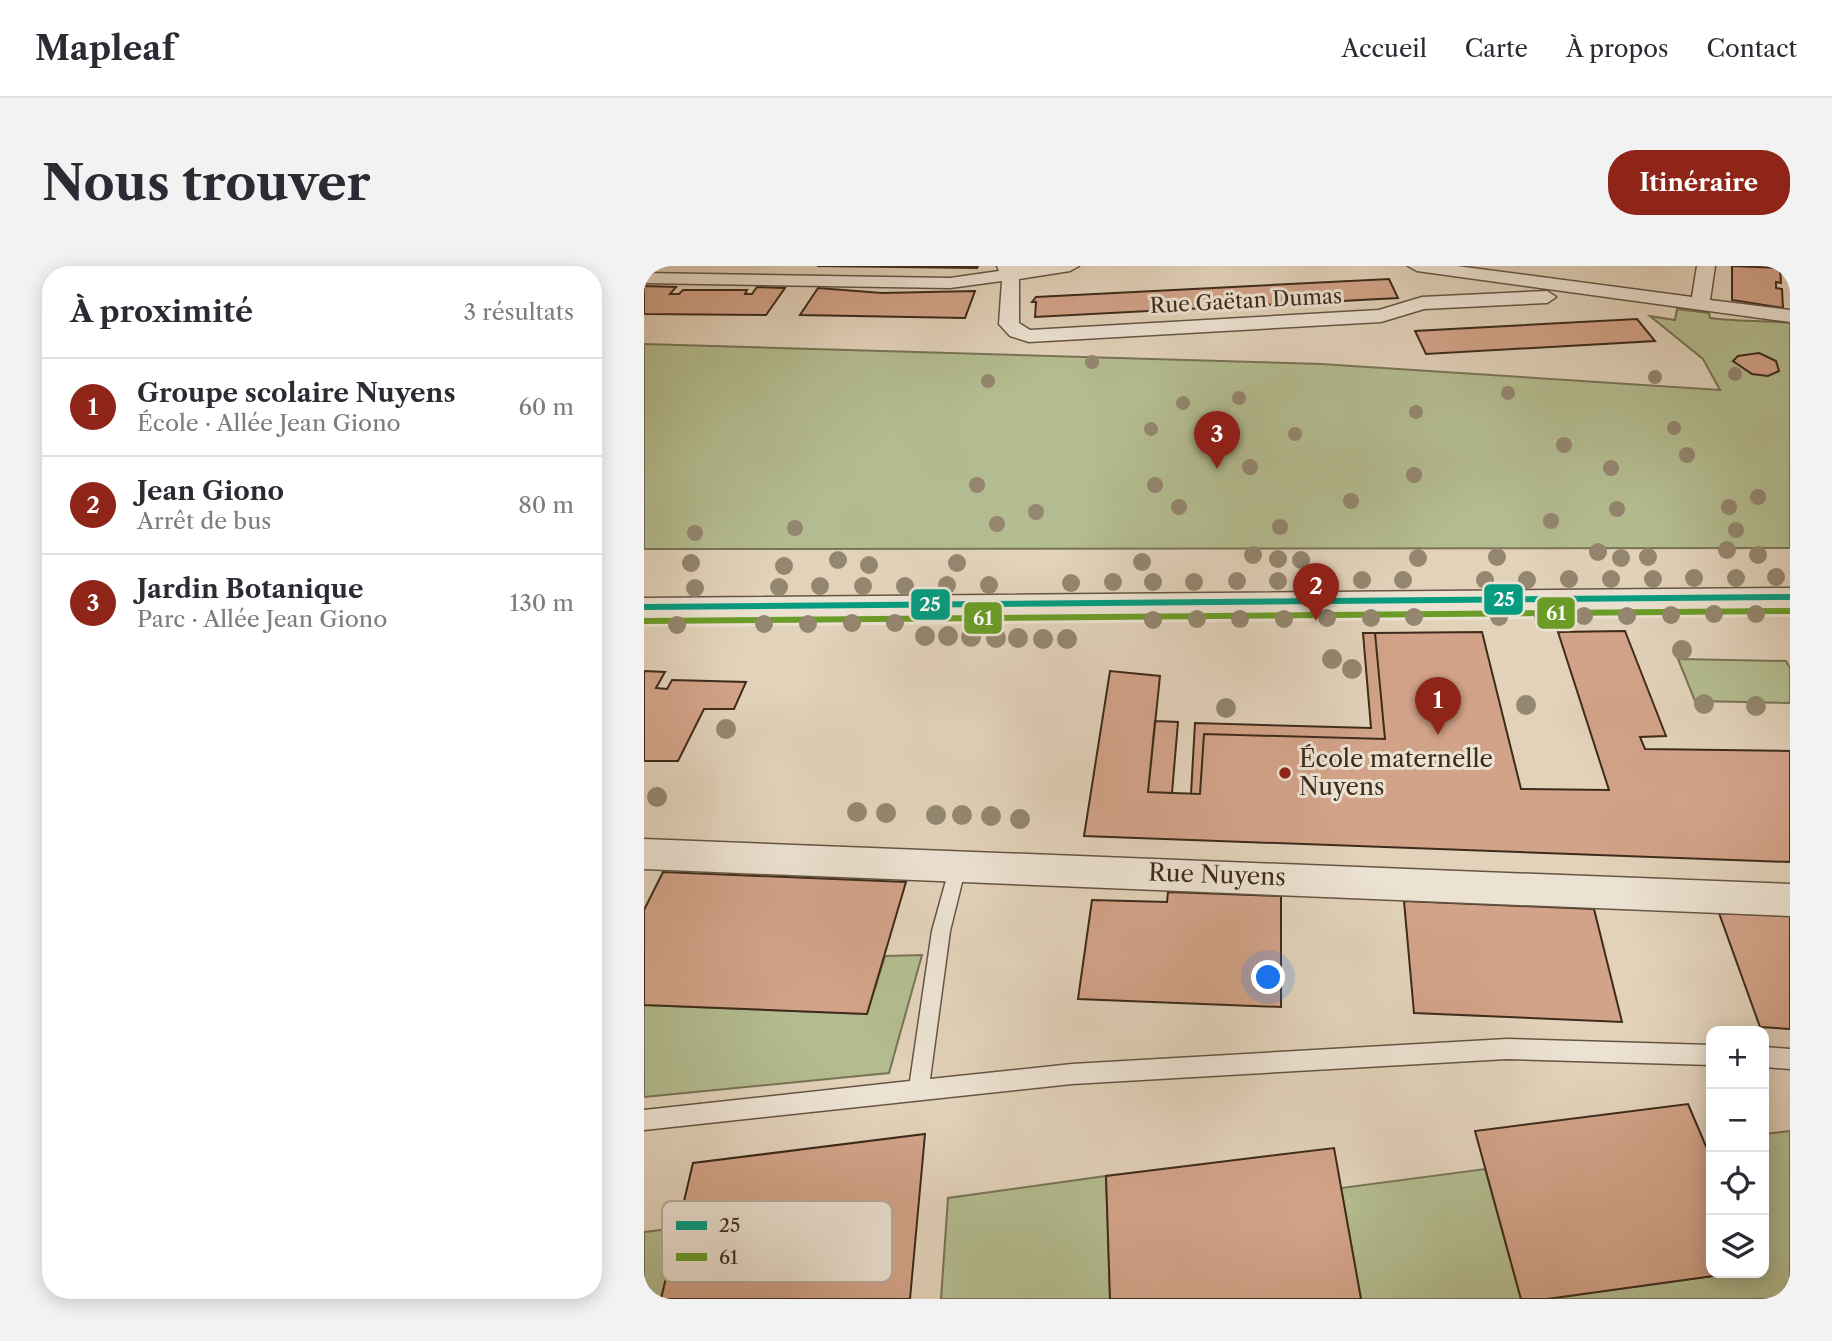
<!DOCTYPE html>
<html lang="fr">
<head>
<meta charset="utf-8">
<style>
	:root { --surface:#fff; --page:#f2f2f3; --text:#2b2b33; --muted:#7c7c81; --line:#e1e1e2; --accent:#8f2418 }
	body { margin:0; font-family:"Libre Caslon Text",serif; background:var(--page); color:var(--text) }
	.controls { position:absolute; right:21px; bottom:21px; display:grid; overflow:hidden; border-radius:14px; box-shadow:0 4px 18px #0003 }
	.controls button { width:63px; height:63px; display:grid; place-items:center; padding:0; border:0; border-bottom:2px solid var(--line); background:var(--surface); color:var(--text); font:35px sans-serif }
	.you { position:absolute; left:625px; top:712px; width:24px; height:24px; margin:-18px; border:5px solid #fff; border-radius:50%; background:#1a73e8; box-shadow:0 0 0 10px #1a73e833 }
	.badge { display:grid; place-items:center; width:46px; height:46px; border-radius:50%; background:var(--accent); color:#fff; font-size:23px; font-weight:700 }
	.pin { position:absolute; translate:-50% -58px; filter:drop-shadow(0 2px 4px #0008) }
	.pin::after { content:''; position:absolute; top:37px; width:24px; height:21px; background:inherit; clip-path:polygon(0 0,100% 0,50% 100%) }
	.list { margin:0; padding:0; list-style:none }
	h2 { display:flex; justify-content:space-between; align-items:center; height:91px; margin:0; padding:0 28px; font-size:30px }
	h2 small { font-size:23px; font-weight:400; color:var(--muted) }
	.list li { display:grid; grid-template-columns:46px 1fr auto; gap:21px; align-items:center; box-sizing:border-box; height:98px; padding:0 28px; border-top:2px solid var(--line) }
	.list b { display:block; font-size:26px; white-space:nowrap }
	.list p { margin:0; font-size:23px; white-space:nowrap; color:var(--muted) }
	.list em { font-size:23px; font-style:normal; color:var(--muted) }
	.icon { flex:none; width:38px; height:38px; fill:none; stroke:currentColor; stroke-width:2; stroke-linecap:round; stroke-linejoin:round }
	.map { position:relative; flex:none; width:1146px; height:1033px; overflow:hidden; border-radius:28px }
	header { display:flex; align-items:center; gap:42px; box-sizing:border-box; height:98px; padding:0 35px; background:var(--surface); border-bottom:2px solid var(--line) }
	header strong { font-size:33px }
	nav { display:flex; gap:38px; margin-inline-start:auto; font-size:24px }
	.intro { display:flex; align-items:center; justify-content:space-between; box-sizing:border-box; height:168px; padding:0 42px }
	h1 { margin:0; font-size:49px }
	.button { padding:18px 32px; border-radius:28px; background:var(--accent); color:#fff; font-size:24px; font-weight:700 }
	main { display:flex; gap:42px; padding:0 42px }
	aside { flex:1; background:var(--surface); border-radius:28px; box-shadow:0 4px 18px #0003 }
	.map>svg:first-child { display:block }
</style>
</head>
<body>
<header>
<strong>Mapleaf</strong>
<nav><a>Accueil</a><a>Carte</a><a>À propos</a><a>Contact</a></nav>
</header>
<div class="intro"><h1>Nous trouver</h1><a class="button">Itinéraire</a></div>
<main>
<aside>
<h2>À proximité<small>3 résultats</small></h2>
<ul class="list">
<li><span class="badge">1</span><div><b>Groupe scolaire Nuyens</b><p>École · Allée Jean Giono</p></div><em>60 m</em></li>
<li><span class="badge">2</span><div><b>Jean Giono</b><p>Arrêt de bus</p></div><em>80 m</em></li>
<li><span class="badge">3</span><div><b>Jardin Botanique</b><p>Parc · Allée Jean Giono</p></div><em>130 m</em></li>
</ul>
</aside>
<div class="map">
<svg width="1146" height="1033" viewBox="0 0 1146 1033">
	<rect width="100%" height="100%" fill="#e2d2ba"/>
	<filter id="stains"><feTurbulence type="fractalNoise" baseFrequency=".00286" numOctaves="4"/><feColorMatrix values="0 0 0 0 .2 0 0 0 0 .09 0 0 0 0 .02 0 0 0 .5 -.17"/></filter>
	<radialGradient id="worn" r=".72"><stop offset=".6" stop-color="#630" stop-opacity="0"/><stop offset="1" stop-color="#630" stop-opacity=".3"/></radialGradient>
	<path fill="#b3bc90" stroke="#787456" stroke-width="2" d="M1033,43L1065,47L1066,52C1094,56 1118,54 1146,57V282L0,283V78L677,98L1076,124L1059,93L1006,50L1031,54Z
		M1034,393L1142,395L1146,402V437L1051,435Z
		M278,689L245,807L0,831V739L223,748L241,690Z
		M1146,865V1033H903L1091,1007H1120V868Z
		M841,903L877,1033H717L697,922Z
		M462,910L466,1033H297L304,932Z
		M34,962L17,1033H0V966Z"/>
	<path fill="#d3a389" stroke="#3d2b1b" stroke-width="2" d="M173,0H334L333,2Z
		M1088,0L1136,2L1137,17L1132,16V22L1138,23L1139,42L1088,34Z
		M745,13L754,32L391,51L392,36H388L392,31Z
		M0,20L32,21L26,28H35L39,24H103L101,28H108L113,21L141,22L122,49L0,48Z
		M174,22L238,27L331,25L321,52L156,49Z
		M993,53L1011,75L782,88L771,65Z
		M1115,87L1132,95L1135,105L1124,110L1108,108L1089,95L1094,90Z
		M981,365L1022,470L996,471L1001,483L1146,485V596L440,570L466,405L516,410L504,526L556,528L560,468L741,473L731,367L838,366L877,523L965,524L914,366Z
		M719,367H731L741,473L560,468L556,528H547L551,457L727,462Z
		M0,405L21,406L12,422L23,423L28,414L102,416L90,443H60L34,495H0Z
		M511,455L534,456L528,527L504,526Z
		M19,606L262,616L223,748L0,739V644Z
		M524,626L637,630V741L434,733L448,634L523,636Z
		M760,635L950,643L978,756L770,747Z
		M1075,647L1146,650V763L1116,761Z
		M1044,838L1067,892V1007H1091L903,1033H877L831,865Z
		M281,868L266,1033H17L49,897Z
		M690,882L717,1033H466L462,910Z"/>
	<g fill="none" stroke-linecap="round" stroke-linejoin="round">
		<defs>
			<path id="lane" d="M314,593L320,595L322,600L306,665L286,813L428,798L863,773L1067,779V799L863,793L428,818L0,864V844L266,815L288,665L306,600L308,595Z
				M1120,781L1146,783V803L1120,801Z"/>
			<path id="street" d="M353,0H435L426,5L375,13V57L386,64L735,44L778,31L903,25L912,31L903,37L780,43L737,56L385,76L366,70L355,58L358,15L306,22L0,17V7L306,12L355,5Z
				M764,0H813L1048,31L1053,0H1071L1066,34L1146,44V56L773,5Z
				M1146,322V340L0,350V332Z
				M0,573L1146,618V650L0,603Z"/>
		</defs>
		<use href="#lane" stroke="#665543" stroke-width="3"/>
		<use href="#street" stroke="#665543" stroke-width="3"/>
		<use href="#lane" fill="#ece2d2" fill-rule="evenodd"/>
		<use href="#street" fill="#ece2d2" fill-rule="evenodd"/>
		<defs>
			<path id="bus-1" d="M1146,328V334L0,344V338Z"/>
			<path id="bus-2" d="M1146,342V348L0,358V352Z"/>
		</defs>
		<use href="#bus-1" stroke="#ece2d2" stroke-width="6"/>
		<use href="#bus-2" stroke="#ece2d2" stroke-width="6"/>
		<use href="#bus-1" fill="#069c80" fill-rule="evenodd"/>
		<use href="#bus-2" fill="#6b9c27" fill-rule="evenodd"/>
	</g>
	<g fill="#94866f">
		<circle cx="448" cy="96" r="7"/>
		<circle cx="1091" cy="108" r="7"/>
		<circle cx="1011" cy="111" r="7"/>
		<circle cx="344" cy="115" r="7"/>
		<circle cx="864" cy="127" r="7"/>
		<circle cx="595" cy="132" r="7"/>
		<circle cx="539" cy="137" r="7"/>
		<circle cx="772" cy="146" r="7"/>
		<circle cx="1030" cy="162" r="7"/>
		<circle cx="507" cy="163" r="7"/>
		<circle cx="651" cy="168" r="7"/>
		<circle cx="920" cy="179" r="8"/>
		<circle cx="1043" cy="189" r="8"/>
		<circle cx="606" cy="201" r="8"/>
		<circle cx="967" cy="202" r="8"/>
		<circle cx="770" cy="209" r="8"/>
		<circle cx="333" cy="219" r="8"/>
		<circle cx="511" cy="219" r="8"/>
		<circle cx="1114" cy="231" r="8"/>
		<circle cx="707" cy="235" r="8"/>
		<circle cx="535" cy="241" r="8"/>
		<circle cx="1085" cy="241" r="8"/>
		<circle cx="973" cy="243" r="8"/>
		<circle cx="392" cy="246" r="8"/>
		<circle cx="907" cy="255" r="8"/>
		<circle cx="353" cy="258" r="8"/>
		<circle cx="636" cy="261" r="8"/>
		<circle cx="151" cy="262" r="8"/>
		<circle cx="1092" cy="264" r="8"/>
		<circle cx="51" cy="267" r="8"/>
		<circle cx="1083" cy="284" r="9"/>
		<circle cx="954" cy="286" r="9"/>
		<circle cx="609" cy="289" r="9"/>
		<circle cx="1114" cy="289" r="9"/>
		<circle cx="853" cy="291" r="9"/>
		<circle cx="1004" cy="291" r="9"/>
		<circle cx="774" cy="292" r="9"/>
		<circle cx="977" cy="292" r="9"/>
		<circle cx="634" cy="293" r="9"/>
		<circle cx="194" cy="294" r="9"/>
		<circle cx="657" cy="294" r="9"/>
		<circle cx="498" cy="296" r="9"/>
		<circle cx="47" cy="297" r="9"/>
		<circle cx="313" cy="297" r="9"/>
		<circle cx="225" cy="299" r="9"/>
		<circle cx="140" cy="300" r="9"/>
		<circle cx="1132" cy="311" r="9"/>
		<circle cx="1050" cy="312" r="9"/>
		<circle cx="1092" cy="312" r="9"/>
		<circle cx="925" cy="313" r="9"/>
		<circle cx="967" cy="313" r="9"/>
		<circle cx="1009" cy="313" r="9"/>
		<circle cx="718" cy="314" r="9"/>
		<circle cx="759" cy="314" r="9"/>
		<circle cx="841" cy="314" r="9"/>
		<circle cx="883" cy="314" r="9"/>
		<circle cx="593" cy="315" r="9"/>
		<circle cx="634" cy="315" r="9"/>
		<circle cx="676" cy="315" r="9"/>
		<circle cx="469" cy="316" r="9"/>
		<circle cx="509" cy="316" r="9"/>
		<circle cx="550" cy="316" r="9"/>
		<circle cx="427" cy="317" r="9"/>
		<circle cx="303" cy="319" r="9"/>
		<circle cx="345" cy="319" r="9"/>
		<circle cx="176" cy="320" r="9"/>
		<circle cx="219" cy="320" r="9"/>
		<circle cx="261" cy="320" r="9"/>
		<circle cx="135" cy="321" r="9"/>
		<circle cx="51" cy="322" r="9"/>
		<circle cx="1070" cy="348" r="9"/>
		<circle cx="1112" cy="348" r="9"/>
		<circle cx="1027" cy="349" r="9"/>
		<circle cx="899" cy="350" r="9"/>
		<circle cx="940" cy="350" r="9"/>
		<circle cx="983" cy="350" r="9"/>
		<circle cx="770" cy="351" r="9"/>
		<circle cx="855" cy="351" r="9"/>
		<circle cx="683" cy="352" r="9"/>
		<circle cx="727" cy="352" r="9"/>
		<circle cx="553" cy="353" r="9"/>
		<circle cx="596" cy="353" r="9"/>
		<circle cx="640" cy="353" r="9"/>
		<circle cx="509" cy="354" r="9"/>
		<circle cx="208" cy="357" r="9"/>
		<circle cx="251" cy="357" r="9"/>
		<circle cx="120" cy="358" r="9"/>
		<circle cx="164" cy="358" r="9"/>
		<circle cx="33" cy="359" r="9"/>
		<circle cx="281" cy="370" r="10"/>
		<circle cx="304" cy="370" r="10"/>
		<circle cx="327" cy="371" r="10"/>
		<circle cx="352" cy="372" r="10"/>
		<circle cx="374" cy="372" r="10"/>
		<circle cx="399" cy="373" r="10"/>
		<circle cx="423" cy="373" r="10"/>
		<circle cx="1038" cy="384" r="10"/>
		<circle cx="688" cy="393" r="10"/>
		<circle cx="708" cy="403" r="10"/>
		<circle cx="1060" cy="438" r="10"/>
		<circle cx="882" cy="439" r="10"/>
		<circle cx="1112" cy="440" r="10"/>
		<circle cx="582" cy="442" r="10"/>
		<circle cx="82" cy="463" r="10"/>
		<circle cx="13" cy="531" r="10"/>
		<circle cx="213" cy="546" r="10"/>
		<circle cx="242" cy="547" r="10"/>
		<circle cx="292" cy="549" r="10"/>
		<circle cx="318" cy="549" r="10"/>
		<circle cx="347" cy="550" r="10"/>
		<circle cx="376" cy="553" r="10"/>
	</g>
	<circle fill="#8f2418" stroke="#ece2d2" stroke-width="2.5" cx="641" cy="507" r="7"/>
	<g text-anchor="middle" stroke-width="6" stroke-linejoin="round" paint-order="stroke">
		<g font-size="21" fill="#3d2b1b" stroke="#ece2d2">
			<text transform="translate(602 35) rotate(-3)" y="7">Rue Gaëtan Dumas</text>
		</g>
		<g font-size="24" fill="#3d2b1b" stroke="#ece2d2" text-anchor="start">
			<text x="655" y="501">École maternelle<tspan x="655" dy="28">Nuyens</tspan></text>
		</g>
		<g font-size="24" fill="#3d2b1b" stroke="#ece2d2">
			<text transform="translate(573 609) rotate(2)" y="8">Rue Nuyens</text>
		</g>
	</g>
	<rect x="18" y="935" width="230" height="81" rx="10" fill="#ece2d2" stroke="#b8ab9b" stroke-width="2"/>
	<rect x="32" y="955" width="31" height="9" fill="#069c80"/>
	<rect x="32" y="987" width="31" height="8" fill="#6b9c27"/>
	<g font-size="19" fill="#3d2b1b">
		<text x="75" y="966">25</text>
		<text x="75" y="998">61</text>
	</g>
	<g stroke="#ece2d2" stroke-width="2.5">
		<rect x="839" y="317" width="41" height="33" rx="7" fill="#069c80"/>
		<rect x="266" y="322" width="41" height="33" rx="7" fill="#069c80"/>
		<rect x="892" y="330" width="40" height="34" rx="7" fill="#6b9c27"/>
		<rect x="319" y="335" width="40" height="34" rx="7" fill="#6b9c27"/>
	</g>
	<g font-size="19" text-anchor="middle" font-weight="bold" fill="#fff">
		<text x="860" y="340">25</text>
		<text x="286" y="345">25</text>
		<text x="912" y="354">61</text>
		<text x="339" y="359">61</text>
	</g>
	<rect width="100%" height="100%" filter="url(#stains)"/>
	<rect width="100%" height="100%" fill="url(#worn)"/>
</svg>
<div class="controls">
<button>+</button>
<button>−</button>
<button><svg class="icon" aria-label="locate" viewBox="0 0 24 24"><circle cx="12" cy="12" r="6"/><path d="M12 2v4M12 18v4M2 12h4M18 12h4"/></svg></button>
<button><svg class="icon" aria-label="layers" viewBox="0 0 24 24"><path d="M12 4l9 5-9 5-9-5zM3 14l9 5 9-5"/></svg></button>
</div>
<div class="you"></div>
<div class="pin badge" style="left:794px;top:469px">1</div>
<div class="pin badge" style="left:672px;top:355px">2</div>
<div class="pin badge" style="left:573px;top:203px">3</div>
</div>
</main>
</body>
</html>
